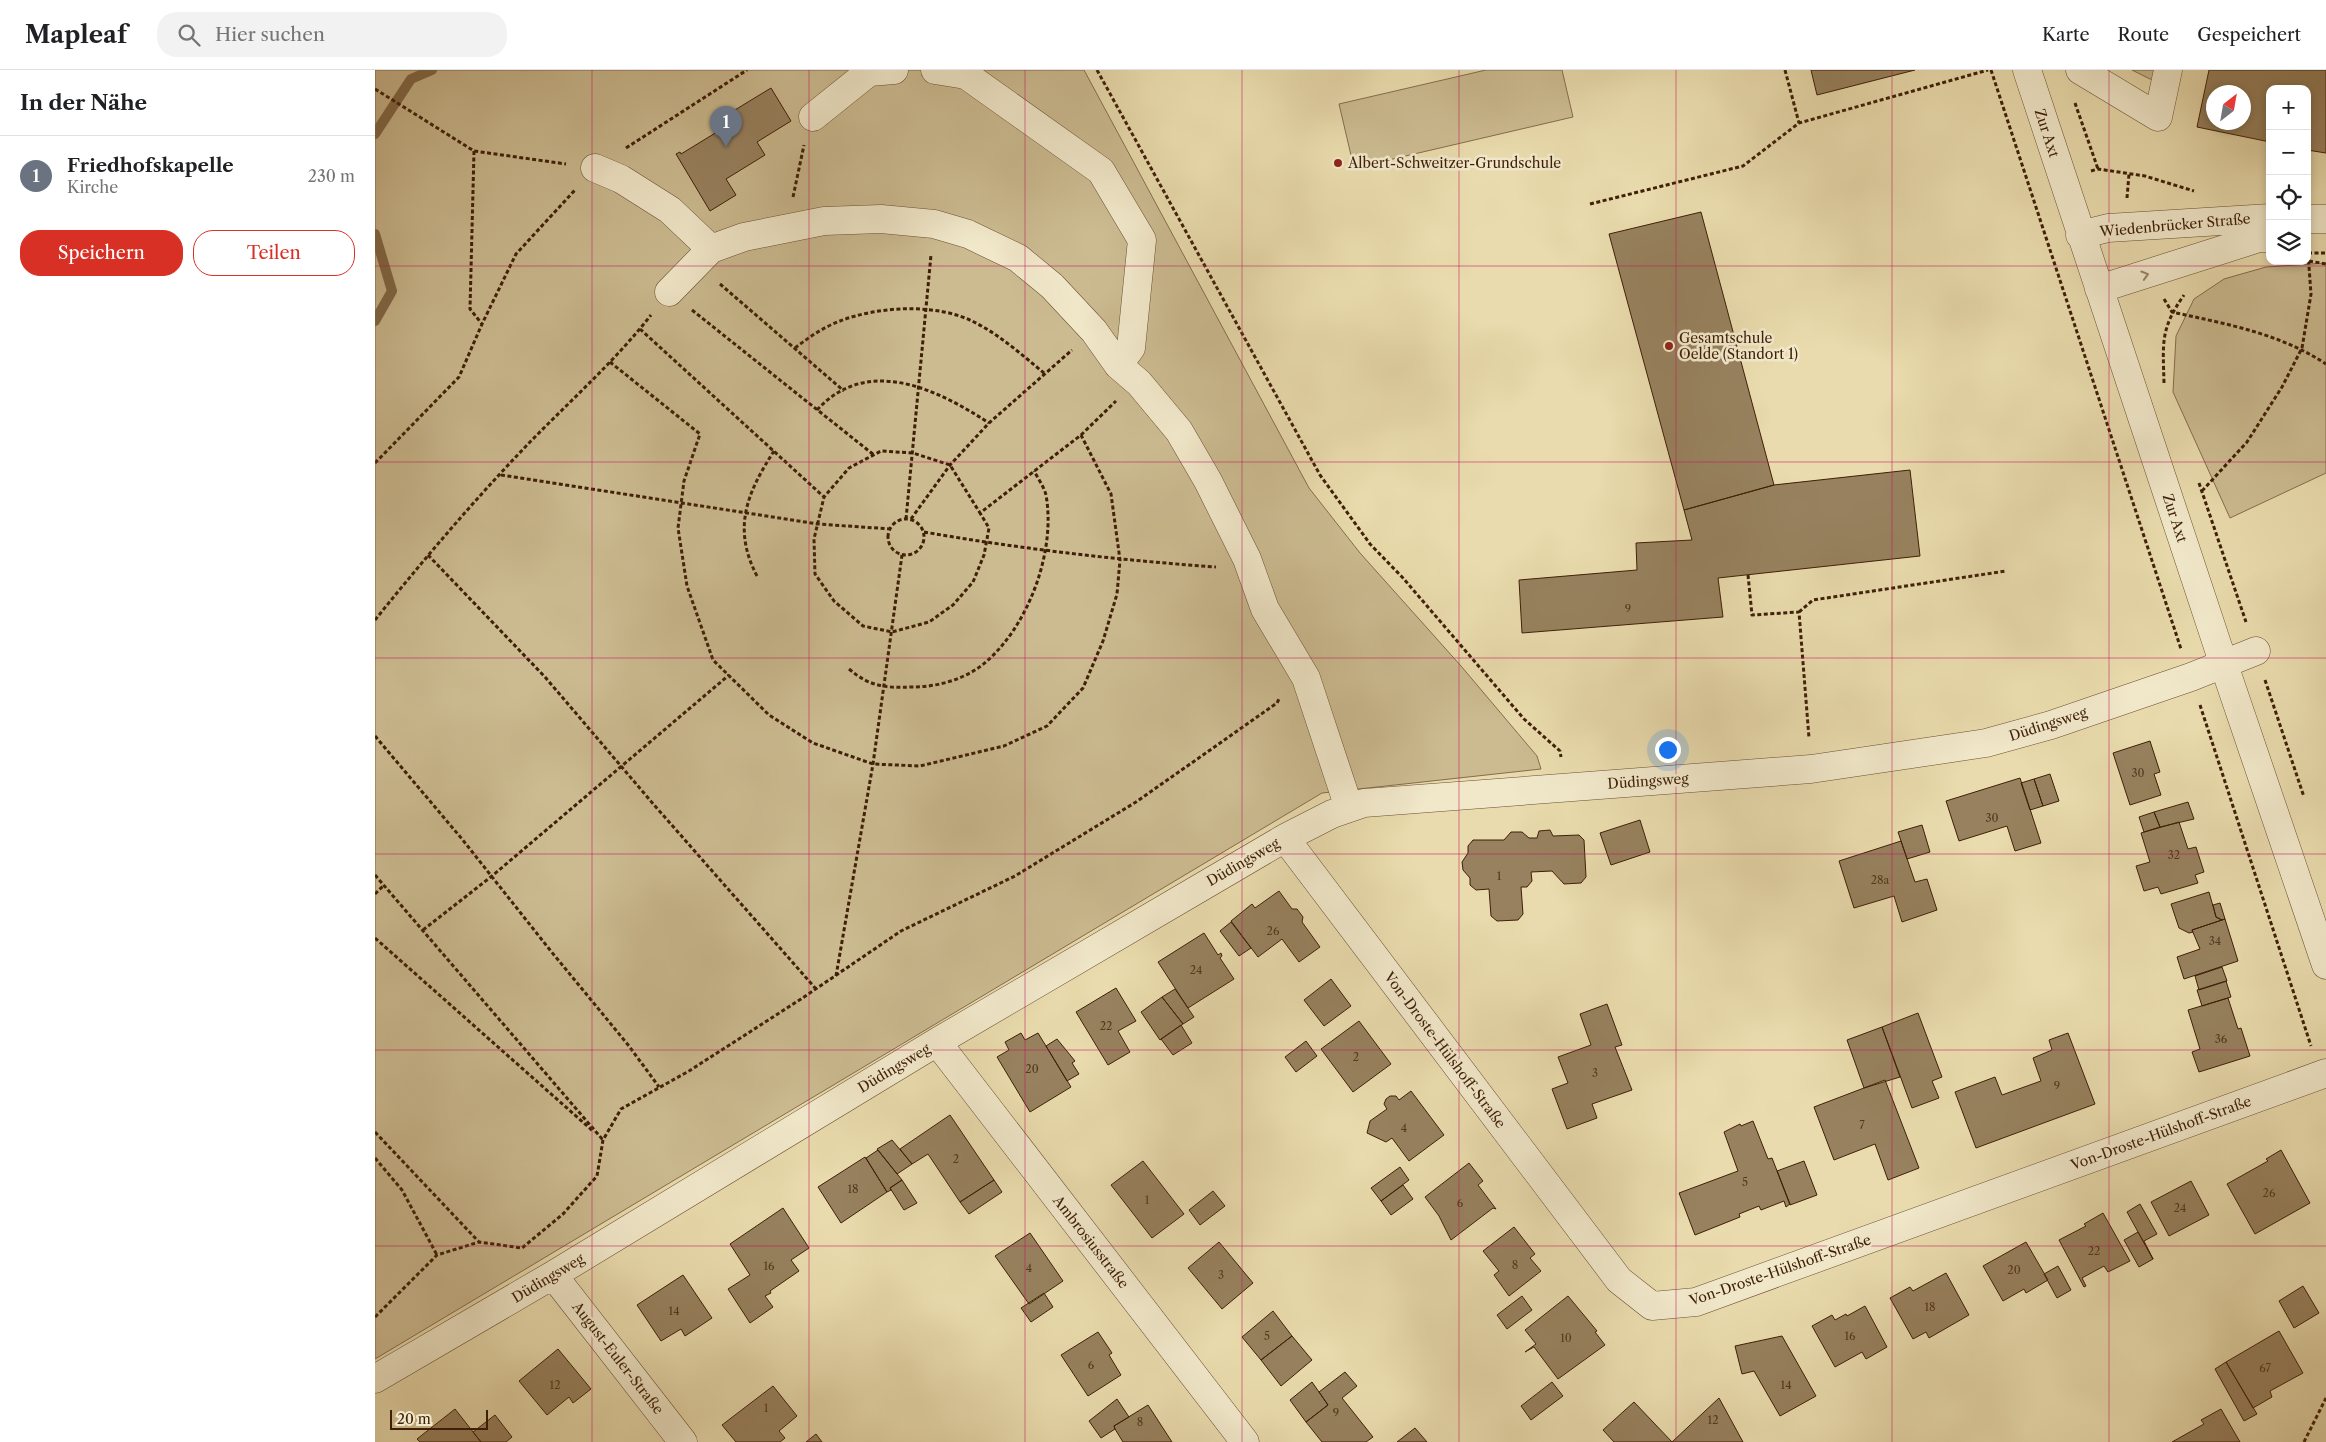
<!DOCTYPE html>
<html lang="de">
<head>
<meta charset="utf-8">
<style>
	:root { --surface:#fff; --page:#f2f2f2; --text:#202124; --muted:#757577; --line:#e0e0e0; --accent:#d93025 }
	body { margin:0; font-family:"Libre Caslon Text",serif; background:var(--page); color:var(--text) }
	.controls { position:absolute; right:15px; top:15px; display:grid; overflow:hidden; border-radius:10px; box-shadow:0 2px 8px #0003 }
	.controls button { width:45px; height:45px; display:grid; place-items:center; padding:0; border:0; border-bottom:1px solid var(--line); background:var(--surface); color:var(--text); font:25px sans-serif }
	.compass { position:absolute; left:1831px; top:15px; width:45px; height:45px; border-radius:50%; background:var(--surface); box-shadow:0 2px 8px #0003; rotate:31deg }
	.scale { position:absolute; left:15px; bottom:12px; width:98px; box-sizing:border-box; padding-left:5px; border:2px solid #3f1f08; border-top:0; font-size:14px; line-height:18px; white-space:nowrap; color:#3f1f08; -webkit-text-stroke:4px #f1e8ca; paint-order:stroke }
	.you { position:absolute; left:1292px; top:679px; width:18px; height:18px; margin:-12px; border:4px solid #fff; border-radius:50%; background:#1a73e8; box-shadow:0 0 0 8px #1a73e833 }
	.badge { display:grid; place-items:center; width:32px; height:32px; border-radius:50%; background:var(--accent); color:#fff; font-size:16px; font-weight:700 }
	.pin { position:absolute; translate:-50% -41px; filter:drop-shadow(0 1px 2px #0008) }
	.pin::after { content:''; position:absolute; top:26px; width:18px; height:15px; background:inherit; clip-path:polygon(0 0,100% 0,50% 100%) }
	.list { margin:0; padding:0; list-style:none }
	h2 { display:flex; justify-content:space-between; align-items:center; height:65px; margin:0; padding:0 20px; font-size:21px }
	h2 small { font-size:16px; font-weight:400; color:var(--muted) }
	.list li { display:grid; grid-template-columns:32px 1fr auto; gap:15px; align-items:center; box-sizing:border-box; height:80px; padding:0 20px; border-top:1px solid var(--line) }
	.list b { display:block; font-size:19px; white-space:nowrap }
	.list p { margin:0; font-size:16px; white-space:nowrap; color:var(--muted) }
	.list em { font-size:16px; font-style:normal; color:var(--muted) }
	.actions { display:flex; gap:10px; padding:15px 20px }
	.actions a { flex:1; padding:11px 0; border:1px solid var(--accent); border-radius:20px; text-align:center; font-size:18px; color:var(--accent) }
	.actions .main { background:var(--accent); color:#fff }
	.icon { flex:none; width:28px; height:28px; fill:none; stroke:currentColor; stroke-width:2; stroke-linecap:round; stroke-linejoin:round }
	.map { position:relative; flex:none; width:1951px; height:1372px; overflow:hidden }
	header { display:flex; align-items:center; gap:30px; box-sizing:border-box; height:70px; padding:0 25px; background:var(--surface); border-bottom:1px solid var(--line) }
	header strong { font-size:24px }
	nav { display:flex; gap:28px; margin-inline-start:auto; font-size:18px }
	.search { width:350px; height:45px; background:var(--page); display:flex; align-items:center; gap:12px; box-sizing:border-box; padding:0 18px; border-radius:20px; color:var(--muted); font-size:19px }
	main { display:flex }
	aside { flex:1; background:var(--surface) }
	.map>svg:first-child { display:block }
</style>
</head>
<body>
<header>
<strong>Mapleaf</strong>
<div class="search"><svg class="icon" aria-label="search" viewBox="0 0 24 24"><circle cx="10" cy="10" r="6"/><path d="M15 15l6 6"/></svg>Hier suchen</div>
<nav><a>Karte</a><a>Route</a><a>Gespeichert</a></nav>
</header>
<main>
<aside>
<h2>In der Nähe<small></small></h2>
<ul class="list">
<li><span class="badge" style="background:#6b7280">1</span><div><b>Friedhofskapelle</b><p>Kirche</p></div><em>230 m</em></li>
</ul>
<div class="actions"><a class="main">Speichern</a><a>Teilen</a></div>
</aside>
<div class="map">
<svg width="1951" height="1372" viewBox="0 0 1951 1372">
	<rect width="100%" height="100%" fill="#e9dbad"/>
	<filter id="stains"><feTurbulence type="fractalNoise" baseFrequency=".004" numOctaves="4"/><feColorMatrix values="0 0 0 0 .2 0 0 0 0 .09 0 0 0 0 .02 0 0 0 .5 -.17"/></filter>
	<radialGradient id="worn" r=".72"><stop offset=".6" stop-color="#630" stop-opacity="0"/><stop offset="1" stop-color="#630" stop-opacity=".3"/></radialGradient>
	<path fill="#ccbb91" stroke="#866d4c" d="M0,0H709L934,418L985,483L1086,596L1162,686L1166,699L947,723L0,1289Z
		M1111,0H1187L1198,47L979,98L964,34Z
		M1757,0H1781L1779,11Z
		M1951,193V403L1855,448L1798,322L1801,266L1819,229L1849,209L1891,197Z"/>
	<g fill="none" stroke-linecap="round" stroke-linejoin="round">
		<path stroke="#826949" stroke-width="10" d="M0,64L36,9L57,0
			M0,164L17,221L0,251"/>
	</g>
	<path fill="#97815e" stroke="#3f1f08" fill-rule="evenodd" d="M1436,0H1540L1442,25Z
		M1834,0H1951V83L1932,80V19H1895V72L1822,57ZM1838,22H1868V52H1838Z
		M396,18L416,51L382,72L390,85L351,109L361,125L335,141L301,84L305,82L306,84L355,54L350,46Z
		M1326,142L1399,415L1309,440L1234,164Z
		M1535,400L1545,486L1343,508L1348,547L1147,563L1144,510L1262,500L1261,473L1317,470L1309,440L1399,415Z
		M1775,671L1785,702L1779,704L1786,725L1755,735L1738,683Z
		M1675,704L1684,731L1668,736L1659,709Z
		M1645,708L1666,773L1640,781L1632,756L1584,771L1571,731Z
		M1659,709L1668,736L1655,740L1646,713Z
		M1813,732L1819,749L1785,757L1779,742Z
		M1779,742L1785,757L1769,762L1764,747Z
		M1265,750L1275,782L1236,795L1225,763Z
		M1804,752L1813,779L1821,777L1829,802L1820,805L1823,813L1786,824L1783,817L1769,821L1761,796L1775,792L1766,763Z
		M1547,755L1555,782L1532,789L1523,762Z
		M1175,760L1178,766L1204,765L1209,770L1211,807L1206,813L1189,814L1177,801L1156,802L1157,811L1152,817H1146L1148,844L1143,850L1122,851L1116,846L1114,819L1101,820L1095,815V808L1088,800L1087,792L1093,783V776L1098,770H1129L1136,762H1147L1154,768H1162L1164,761Z
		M1526,771L1540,812L1552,809L1562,840L1527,852L1519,826L1479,838L1464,791Z
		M904,821L917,839H922L928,847L927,852L945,877L924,892L907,869L883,887L856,851L877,834L880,838Z
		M1834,822L1841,847L1847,850L1817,860L1818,862L1814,863L1804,858L1796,834Z
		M1845,833L1850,849L1847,850L1841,847L1838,835Z
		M1850,849L1863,891L1809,909L1802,887L1825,879L1817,860Z
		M856,852L876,878L864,886L845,861Z
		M829,863L843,885L846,883L847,886L845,888L859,909L813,938L783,892Z
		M1847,897L1852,911L1824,920L1820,906Z
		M956,909L976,936L949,956L929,930Z
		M1851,911L1856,927L1827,936L1822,920Z
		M741,918L761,951L743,961L755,982L733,995L701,942Z
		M800,919L819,947L808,954L787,927Z
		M787,927L808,954L785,970L766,942Z
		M1853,928L1863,959L1866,958L1875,986L1824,1002L1817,982L1825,979L1813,940Z
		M1232,934L1247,975L1240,977L1257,1020L1217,1034L1222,1048L1192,1059L1177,1019L1193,1013L1183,987L1216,975L1205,944Z
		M1543,943L1567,1007L1557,1011L1564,1028L1537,1038L1507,957Z
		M984,951L1016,994L978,1022L946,979Z
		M806,955L817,973L798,985L786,969Z
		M1507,957L1525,1007L1489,1018L1472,970Z
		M646,963L650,970L663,963L696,1017L655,1042L622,987L634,980L630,972Z
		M1693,963L1720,1034L1601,1078L1580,1022L1620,1007L1627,1025L1666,1011L1658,988L1677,980L1674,970Z
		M682,969L700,991L697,993L704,1004L692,1011L671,976Z
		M931,971L942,986L921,1002L910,987Z
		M1510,1010L1544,1098L1513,1110L1500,1074L1459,1090L1439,1037Z
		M1036,1021L1069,1065L1034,1091L1017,1068L1011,1072L992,1063L995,1051L1012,1039L1009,1034L1011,1029L1015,1026H1021L1024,1030Z
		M575,1045L619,1110L585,1132L553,1084L537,1094L525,1079Z
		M1378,1051L1393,1089L1397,1088L1415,1134L1411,1137L1409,1131L1386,1140L1384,1136L1364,1144L1365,1147L1320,1165L1304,1123L1363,1101L1349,1062L1365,1054L1366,1056Z
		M517,1070L537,1094L522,1104L502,1079Z
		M503,1080L527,1110L515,1118L516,1120L512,1122L491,1088Z
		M1906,1080L1935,1133L1880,1164L1852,1114L1893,1091L1891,1089Z
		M490,1087L512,1122L466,1153L443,1117Z
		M768,1091L809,1144L777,1168L736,1115Z
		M1429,1091L1442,1125L1415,1135L1402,1101Z
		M1094,1093L1108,1111L1103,1115L1121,1139L1118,1138L1076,1170L1064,1146L1050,1127Z
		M1025,1097L1034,1110L1006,1131L996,1118Z
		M527,1110L542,1133L529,1140L515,1118Z
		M619,1110L627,1122L594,1144L585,1132Z
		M1816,1111L1834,1145L1794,1166L1776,1132Z
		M1028,1115L1038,1129L1016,1145L1006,1131Z
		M838,1121L850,1136L825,1155L814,1140Z
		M1765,1134L1782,1164L1769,1171L1778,1189L1752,1142Z
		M408,1138L434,1178L416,1190L424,1201L395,1221L396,1223L390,1226L398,1237L375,1253L353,1219L375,1205L355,1174Z
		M1728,1143L1755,1191L1733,1202L1729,1196L1707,1208L1711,1216L1709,1217L1684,1170L1711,1156L1709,1154Z
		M1139,1157L1160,1184L1155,1188L1166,1201L1134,1226L1119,1205L1124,1201L1108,1181Z
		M1763,1162L1778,1189L1764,1197L1749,1170Z
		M655,1163L688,1211L654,1234L620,1186Z
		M844,1172L878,1213L847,1239L813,1198Z
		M1651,1172L1673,1210L1651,1223L1649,1219L1628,1231L1608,1196Z
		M1683,1196L1696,1220L1682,1228L1669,1204Z
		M1571,1203L1594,1245L1554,1268L1551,1262L1538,1269L1515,1228L1535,1217L1538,1221Z
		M308,1205L337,1248L310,1266L306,1259L286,1271L262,1235Z
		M1928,1216L1944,1243L1919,1258L1904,1231Z
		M669,1223L678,1237L656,1252L646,1238Z
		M1147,1226L1157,1240L1132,1259L1122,1245Z
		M1193,1226L1222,1261L1220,1262L1230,1275L1183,1309L1159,1277L1150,1282L1161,1274L1150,1260Z
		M1490,1236L1512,1277L1491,1289L1487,1282L1460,1297L1437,1256L1457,1245L1460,1250L1471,1244L1472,1246Z
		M898,1241L917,1266L886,1290L867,1267Z
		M1904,1261L1928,1303L1895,1321L1897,1327L1878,1338L1851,1292Z
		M723,1262L737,1283L734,1285L746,1305L713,1326L686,1285Z
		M917,1266L937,1290L906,1316L886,1290Z
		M1407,1266L1441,1326L1405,1346L1379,1301L1367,1304L1360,1276Z
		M183,1279L216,1319L198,1333L194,1327L172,1345L144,1311Z
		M1851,1292L1882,1344L1869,1351L1840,1299Z
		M970,1302L982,1316L967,1328L998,1367L991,1372H947L931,1352L953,1335L944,1322Z
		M937,1312L953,1335L931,1352L915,1330Z
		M1177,1312L1188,1326L1156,1350L1146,1336Z
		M398,1316L422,1346L404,1361L410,1368L405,1372H361L347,1355Z
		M1344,1328L1368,1372H1297Z
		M742,1329L754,1347L739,1356L740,1359L726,1368L714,1351Z
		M1259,1332L1297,1372H1239L1228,1360Z
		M773,1335L797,1372H748L740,1359L739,1356Z
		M80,1339L106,1372H45L42,1369Z
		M1846,1339L1865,1372H1797L1829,1354L1826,1350Z
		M120,1345L137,1367L131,1372H106L98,1362Z
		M1040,1358L1052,1372H1022Z
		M441,1364L447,1372H431Z"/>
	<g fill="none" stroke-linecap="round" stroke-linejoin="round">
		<defs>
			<path id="minor" d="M560,0L591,5L726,101L767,170L756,278L743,295
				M1652,0L1849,595L1951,895
				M1705,0L1783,47L1793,0
				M438,47L494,2L519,0
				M220,98L246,109L295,140L336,179
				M1932,149H1951
				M1705,165L1733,158L1895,148
				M1724,219L1884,168H1895
				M294,222L336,179L369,167L449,151L506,149L559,154L593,164L643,188L677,216L719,261L743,295L764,313L804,361L833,411L872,489L890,539L931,608L974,738
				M910,768L1244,1210L1277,1236L1321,1232L1951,1003
				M562,972L870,1372
				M178,1205L308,1372
				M0,1309L178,1205L562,972L910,768L957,744L989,733L1436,699L1611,673L1676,655L1816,607L1881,581"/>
		</defs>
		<use href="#minor" stroke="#6a4e31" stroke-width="29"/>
		<path stroke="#3f1f08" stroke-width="3" stroke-dasharray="4 2.5" stroke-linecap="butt" d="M722,0L945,405L995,474L1028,508L1149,649L1185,681L1186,687
			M1410,0L1424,53
			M1616,0L1806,579
			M0,19L99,81L191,94
			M1700,33L1723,99
			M251,78L372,0
			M99,81L95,239L107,254
			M1716,101L1723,99L1770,106L1819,121
			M418,127L429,75
			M1752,128L1754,104
			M1215,134L1368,96L1424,53L1613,0
			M1933,183H1951
			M1934,191L1951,194
			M345,214L469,321
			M1789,229L1797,242C1851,254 1904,263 1951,294
			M317,240L499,385
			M265,259L449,427
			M420,278C434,267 449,257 465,251C504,236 562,233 599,252C625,265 647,285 669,303
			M235,292L325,364L309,411L303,458L312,516L338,590L394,645L438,673L498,694L545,696L629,676L672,656L708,618L728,571L742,524L745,490L736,424L706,365L605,443L614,458L609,485L598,512L578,535L554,552L517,562L488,556L459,531L440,504L439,469L449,427L474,398L506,381L538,383L575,395L605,443
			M1789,313C1788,273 1785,259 1809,225
			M442,340C492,285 562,319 614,353
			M706,365L741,331
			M0,393L84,307L107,254L141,184L200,120
			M126,405L443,454L516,459
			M1824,413L1871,552
			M1827,421L1872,372L1907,317L1927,278L1936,224L1933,183
			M531,449L556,185
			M536,449L575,395L614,353L697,280
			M513 467a18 18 0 1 1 36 0a18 18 0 1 1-36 0Z
			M549,462C647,479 742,490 841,497
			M53,485L170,607L280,736L441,919
			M1373,505L1377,545L1424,542L1434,668
			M382,506C357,458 372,423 399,381
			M1424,542L1438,530L1631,501
			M0,550C49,489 101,428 155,372C196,330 240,291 276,245
			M474,599C495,617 511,618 537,617C563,617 592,609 612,591C654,554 681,481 671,425C669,417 663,408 659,401
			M1890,610L1929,727
			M1825,635L1936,976
			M0,666L87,769L175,880L254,976L284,1017
			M0,805L228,1070
			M0,824L9,815
			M48,860L117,806L354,605
			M0,868L219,1062
			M461,906L498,694L527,485
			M0,1062L104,1172
			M0,1088L27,1120L62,1185
			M0,1247L62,1185L104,1172L147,1178L188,1144L222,1106L228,1070L246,1039L314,1001L426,929L526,861L640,806L761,732L902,633L905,627
			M1929,1372L1951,1328"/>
		<use href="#minor" stroke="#f1e8ca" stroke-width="28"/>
	</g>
	<defs><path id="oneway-chevron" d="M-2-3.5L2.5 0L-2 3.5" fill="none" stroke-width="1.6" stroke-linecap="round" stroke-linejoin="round" transform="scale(1.25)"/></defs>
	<use stroke="#988469" href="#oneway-chevron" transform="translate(1770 205) rotate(-17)"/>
	<path fill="none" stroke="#c2185b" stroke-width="1" stroke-opacity="0.55" d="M217,0V1372M434,0V1372M650,0V1372M867,0V1372M1084,0V1372M1301,0V1372M1517,0V1372M1734,0V1372M0,196H1951M0,392H1951M0,588H1951M0,784H1951M0,980H1951M0,1176H1951"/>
	<g fill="#8f2418" stroke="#f1e8ca" stroke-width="2">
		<circle cx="963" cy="93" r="5"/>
		<circle cx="1294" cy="276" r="5"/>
	</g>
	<g text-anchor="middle" stroke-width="5" stroke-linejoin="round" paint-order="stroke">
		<g font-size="11" fill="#55381e">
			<text x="1253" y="543">9</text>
			<text x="1763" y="707">30</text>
			<text x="1617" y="752">30</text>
			<text x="1799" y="789">32</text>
			<text x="1124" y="810">1</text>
			<text x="1505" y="814">28a</text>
			<text x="898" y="865">26</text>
			<text x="1840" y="875">34</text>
			<text x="821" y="904">24</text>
			<text x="731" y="960">22</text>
			<text x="1846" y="973">36</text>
			<text x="981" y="991">2</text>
			<text x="657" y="1003">20</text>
			<text x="1220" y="1007">3</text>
			<text x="1682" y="1020">9</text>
			<text x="1487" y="1059">7</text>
			<text x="1029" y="1062">4</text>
			<text x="581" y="1093">2</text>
			<text x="1370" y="1116">5</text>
			<text x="478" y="1123">18</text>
			<text x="1894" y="1127">26</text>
			<text x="772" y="1134">1</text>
			<text x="1085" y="1137">6</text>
			<text x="1805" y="1142">24</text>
			<text x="1719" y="1185">22</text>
			<text x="1140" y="1199">8</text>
			<text x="394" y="1200">16</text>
			<text x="654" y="1202">4</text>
			<text x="1639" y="1204">20</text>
			<text x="846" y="1209">3</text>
			<text x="1555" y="1241">18</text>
			<text x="299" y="1245">14</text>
			<text x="892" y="1270">5</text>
			<text x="1475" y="1270">16</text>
			<text x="1191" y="1272">10</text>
			<text x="716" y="1299">6</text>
			<text x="1890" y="1302">67</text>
			<text x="180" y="1319">12</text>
			<text x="1411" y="1319">14</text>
			<text x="391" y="1342">1</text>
			<text x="961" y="1347">9</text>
			<text x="1338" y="1354">12</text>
			<text x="765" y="1356">8</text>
		</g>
		<g font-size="14" fill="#3f1f08" stroke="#f1e8ca">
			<text transform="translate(1672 63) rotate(72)" y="5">Zur Axt</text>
			<text transform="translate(1800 155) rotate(-5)" y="5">Wiedenbrücker Straße</text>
			<text transform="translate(1800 448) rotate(72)" y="5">Zur Axt</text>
			<text transform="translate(1673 654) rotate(-18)" y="5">Düdingsweg</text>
			<text transform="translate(1273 711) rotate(-4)" y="5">Düdingsweg</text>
			<text transform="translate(868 792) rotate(-30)" y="5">Düdingsweg</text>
			<text transform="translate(1070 980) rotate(53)" y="5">Von-Droste-Hülshoff-Straße</text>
			<text transform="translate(519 998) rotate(-31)" y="5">Düdingsweg</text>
			<text transform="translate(1786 1063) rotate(-20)" y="5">Von-Droste-Hülshoff-Straße</text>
			<text transform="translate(716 1172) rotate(52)" y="5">Ambrosiusstraße</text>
			<text transform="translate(1405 1200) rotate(-19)" y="5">Von-Droste-Hülshoff-Straße</text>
			<text transform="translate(173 1208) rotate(-31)" y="5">Düdingsweg</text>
			<text transform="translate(243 1288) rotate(52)" y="5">August-Euler-Straße</text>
		</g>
		<g font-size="14" fill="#3f1f08" stroke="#f1e8ca" text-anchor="start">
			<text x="973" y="98">Albert-Schweitzer-Grundschule</text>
			<text x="1304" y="273">Gesamtschule<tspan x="1304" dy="16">Oelde (Standort 1)</tspan></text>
		</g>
	</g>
	<rect width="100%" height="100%" filter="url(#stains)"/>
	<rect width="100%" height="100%" fill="url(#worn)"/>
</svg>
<div class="controls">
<button>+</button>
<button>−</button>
<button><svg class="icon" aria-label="locate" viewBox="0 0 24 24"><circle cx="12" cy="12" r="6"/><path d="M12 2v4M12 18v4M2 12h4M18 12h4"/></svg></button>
<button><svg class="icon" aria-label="layers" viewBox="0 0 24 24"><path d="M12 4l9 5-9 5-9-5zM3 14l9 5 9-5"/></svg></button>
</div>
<svg class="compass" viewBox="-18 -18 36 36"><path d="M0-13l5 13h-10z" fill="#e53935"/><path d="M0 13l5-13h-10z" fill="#757577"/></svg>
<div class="scale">20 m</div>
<div class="you"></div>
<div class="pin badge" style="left:351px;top:77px;background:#6b7280">1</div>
</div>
</main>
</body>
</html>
